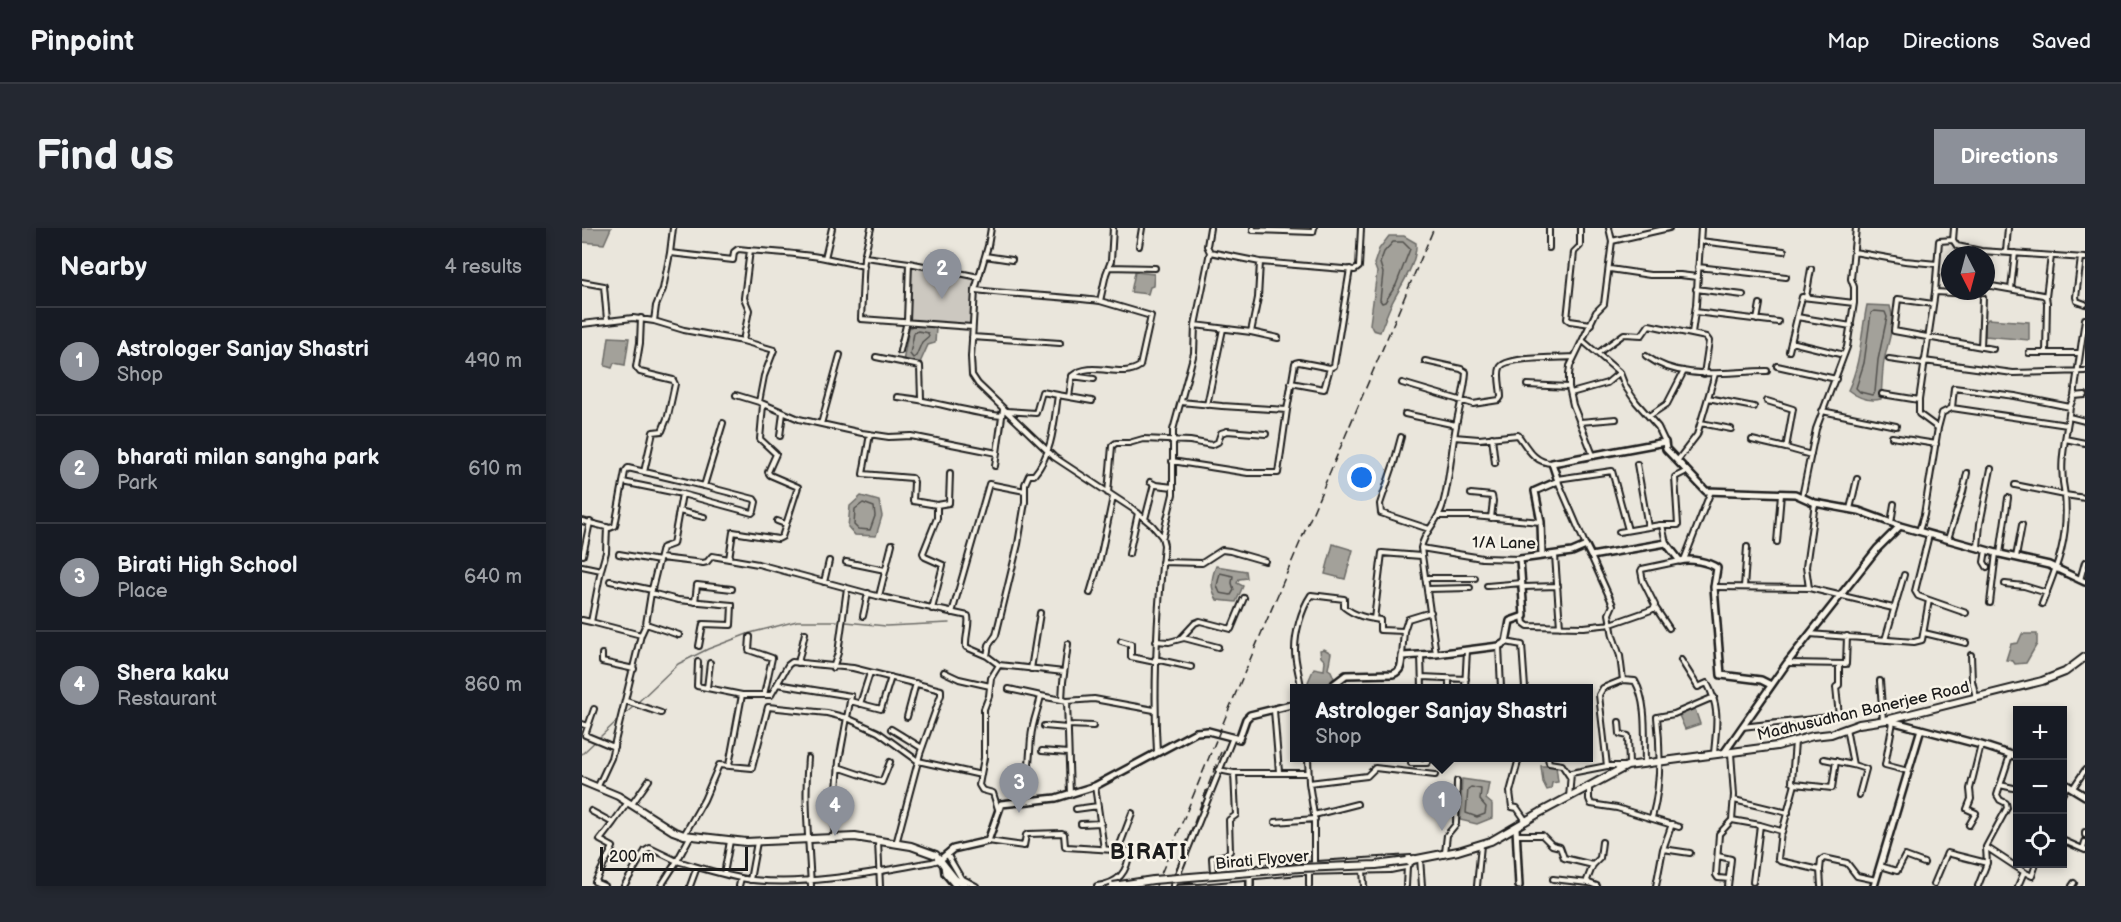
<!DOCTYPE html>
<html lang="en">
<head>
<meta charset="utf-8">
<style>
	:root { --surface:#171b24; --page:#242831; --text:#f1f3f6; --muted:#9ea1a6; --line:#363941; --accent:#8c9099 }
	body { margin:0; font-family:"Balsamiq Sans",sans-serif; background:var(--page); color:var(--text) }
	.controls { position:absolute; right:18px; bottom:18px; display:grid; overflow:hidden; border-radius:0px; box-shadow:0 3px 9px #0003 }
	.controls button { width:54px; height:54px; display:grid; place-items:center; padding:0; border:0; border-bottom:2px solid var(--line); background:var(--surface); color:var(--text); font:30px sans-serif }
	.compass { position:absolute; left:1359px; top:18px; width:54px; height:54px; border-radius:50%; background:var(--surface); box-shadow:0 3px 9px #0003; rotate:174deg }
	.scale { position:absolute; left:18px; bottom:15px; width:148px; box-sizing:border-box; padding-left:6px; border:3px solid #1c1c1c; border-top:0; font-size:16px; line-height:21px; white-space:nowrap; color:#1c1c1c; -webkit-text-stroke:4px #f7f3e8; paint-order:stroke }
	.you { position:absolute; left:780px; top:250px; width:21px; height:21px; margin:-15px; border:4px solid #fff; border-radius:50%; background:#1a73e8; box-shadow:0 0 0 9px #1a73e833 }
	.badge { display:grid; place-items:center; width:39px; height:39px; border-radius:50%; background:var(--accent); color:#fff; font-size:20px; font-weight:700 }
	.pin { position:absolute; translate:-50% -50px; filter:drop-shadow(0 2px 3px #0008) }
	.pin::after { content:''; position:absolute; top:32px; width:21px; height:18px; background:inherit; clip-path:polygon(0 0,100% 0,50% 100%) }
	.popup { position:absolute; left:708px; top:456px; width:303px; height:78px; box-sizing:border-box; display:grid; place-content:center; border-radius:0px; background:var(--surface); filter:drop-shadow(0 2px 4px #0005); font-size:20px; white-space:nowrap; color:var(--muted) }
	.popup b { font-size:22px; color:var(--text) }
	.popup::after { content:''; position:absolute; left:50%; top:100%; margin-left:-12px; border:12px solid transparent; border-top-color:var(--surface) }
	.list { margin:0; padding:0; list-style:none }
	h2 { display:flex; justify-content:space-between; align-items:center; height:78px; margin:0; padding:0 24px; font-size:26px }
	h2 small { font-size:20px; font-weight:400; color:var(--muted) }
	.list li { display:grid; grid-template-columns:39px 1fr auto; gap:18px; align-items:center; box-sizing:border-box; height:108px; padding:0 24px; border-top:2px solid var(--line) }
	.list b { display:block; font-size:22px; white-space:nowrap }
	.list p { margin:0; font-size:20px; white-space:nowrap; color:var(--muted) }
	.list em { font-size:20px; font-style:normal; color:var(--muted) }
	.icon { flex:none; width:33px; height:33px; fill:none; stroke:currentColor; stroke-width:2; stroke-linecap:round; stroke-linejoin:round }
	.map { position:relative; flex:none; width:1503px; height:658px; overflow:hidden; border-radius:0px }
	header { display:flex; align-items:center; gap:36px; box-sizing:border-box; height:84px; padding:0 30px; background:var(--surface); border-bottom:2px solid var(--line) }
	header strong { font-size:28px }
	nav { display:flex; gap:33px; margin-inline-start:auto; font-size:21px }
	.intro { display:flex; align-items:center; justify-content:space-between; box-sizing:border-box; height:144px; padding:0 36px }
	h1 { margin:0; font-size:42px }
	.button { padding:15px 27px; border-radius:0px; background:var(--accent); color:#fff; font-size:21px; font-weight:700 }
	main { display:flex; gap:36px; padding:0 36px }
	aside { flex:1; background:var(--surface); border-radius:0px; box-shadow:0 3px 9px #0003 }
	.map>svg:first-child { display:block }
</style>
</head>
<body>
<header>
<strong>Pinpoint</strong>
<nav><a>Map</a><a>Directions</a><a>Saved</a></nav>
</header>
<div class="intro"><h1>Find us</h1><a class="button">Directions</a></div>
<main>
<aside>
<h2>Nearby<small>4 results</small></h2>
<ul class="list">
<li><span class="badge">1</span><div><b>Astrologer Sanjay Shastri</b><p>Shop</p></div><em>490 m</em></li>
<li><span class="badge">2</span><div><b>bharati milan sangha park</b><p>Park</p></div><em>610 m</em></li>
<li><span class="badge">3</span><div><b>Birati High School</b><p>Place</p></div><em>640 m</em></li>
<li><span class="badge">4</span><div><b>Shera kaku</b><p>Restaurant</p></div><em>860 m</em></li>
</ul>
</aside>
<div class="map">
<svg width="1503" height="658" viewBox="0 0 1503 658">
	<rect width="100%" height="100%" fill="#eae6dc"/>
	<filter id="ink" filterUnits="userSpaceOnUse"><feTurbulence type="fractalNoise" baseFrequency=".0167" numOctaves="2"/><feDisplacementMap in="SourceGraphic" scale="12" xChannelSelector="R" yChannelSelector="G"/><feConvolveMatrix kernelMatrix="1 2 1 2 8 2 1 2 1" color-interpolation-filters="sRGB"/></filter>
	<g filter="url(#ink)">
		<path fill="#ccc8c0" stroke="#74726e" stroke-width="1.5" d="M327,35L397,49L390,99L325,93Z"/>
		<path fill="#a3a19a" stroke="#6d6c68" stroke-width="1.5" d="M0,0H29L22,16L0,14Z
			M807,8H822L834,15C835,37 818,58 809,77C805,85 802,95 798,104L791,102L788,96L795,44L792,36L797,21Z
			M553,44L572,46L571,58L568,59L566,66L549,64Z
			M1285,77L1308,78C1314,97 1306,113 1302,133C1300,145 1300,158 1299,171C1286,174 1276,170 1266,162C1279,136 1279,105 1285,77Z
			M1406,91L1447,94V112L1403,108V95Z
			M334,96L354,100L353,115L346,117L337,137L321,134L327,100Z
			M27,109L47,110L43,137L32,135L30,140L23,138Z
			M279,268L297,273L300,288L294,308L273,307L266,299L268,278Z
			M751,316L771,322L763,351L743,346Z
			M634,338L664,343L665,350L657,351L655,355L661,358L654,374L635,372C628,359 629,351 634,338Z
			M1440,406H1455V416L1444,435L1433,436L1431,433L1424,432L1429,416L1436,415Z
			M742,421L749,425L746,441L749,443L752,450L742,460H730L726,454L732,440L742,442L743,433L739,429L738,422Z
			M1112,478L1118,496L1103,501L1096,485Z
			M959,538H974L976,554L970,555L969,561L965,562L961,554Z
			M880,551L907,555L904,571L910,576V590L895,596L878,592Z"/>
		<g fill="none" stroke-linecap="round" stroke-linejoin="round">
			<path stroke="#52514e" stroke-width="1.5" d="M811,14H821L828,21L814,57L803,74L800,75L798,72L801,45L798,35L802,24Z
				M1292,83L1303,84L1305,89L1296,132L1293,164L1290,167L1278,164L1274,160L1282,135L1289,85Z
				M336,103L346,105L347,108L340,114L334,128L331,130L328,126L332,105Z
				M281,275L292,279L293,288L288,302L276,301L272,297L273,281Z
				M638,345L651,348L650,355L652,362L649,367L638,365L635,358Z
				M889,559L899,561L898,572L904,579L903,586L895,589L884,585L886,561Z"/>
			<path stroke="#6d6c68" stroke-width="1.5" d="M264,394L304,398L367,395
				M55,475L96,436L126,421L168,405L215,393H255
				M40,489L52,478
				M0,526L36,492"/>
			<defs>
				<path id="minor" d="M289,0L282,29L279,91L390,99
					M409,0L406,18L393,62L389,129L390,147L396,156L472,229L551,281L570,297L580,309L582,317C575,387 571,455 575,524
					M628,0L625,18L628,24
					M671,0V2L731,4L732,0
					M967,0V20
					M998,0V18L992,24L985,91L988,93L1009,96
					M1371,12L1375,18L1399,23L1503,30
					M1030,13L1087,0
					M1118,13L1202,23
					M557,18L560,0
					M1272,24L1323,33L1355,36
					M1424,24L1426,0
					M88,25L91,0
					M1379,27L1380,19
					M403,28L430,32
					M283,29L327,35L397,49
					M243,30L282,38
					M1499,30L1494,69L1495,73L1503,76
					M527,39L573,40
					M1116,39L1204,49
					M1028,41L1068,47H1098L1115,49
					M0,54L22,58L25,92
					M1404,57L1461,67L1464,69L1465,75L1464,125H1498
					M1114,61L1161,67
					M1429,61L1433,25
					M393,62C435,67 476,68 518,73L524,46L529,33L531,0
					M1353,64L1390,66L1392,63
					M1224,69L1229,41
					M1464,69L1469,28
					M1351,76L1316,71L1312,103L1411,121
					M1113,84L1196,94
					M1215,89L1269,98
					M59,90L58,115L54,139L58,144L91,152L93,156L86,188L80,203L71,204L62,244
					M1175,92L1178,76
					M72,93L102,102L161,113L192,122L182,148L177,174L217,191L280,205L307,209L329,208L415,225L421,181
					M0,96L51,90L72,93L74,78L81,61L88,25L151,32L152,24L156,21C185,24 214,25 243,30L250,0
					M613,97L669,104L696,110
					M669,104L676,70L678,34
					M1110,105L1114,77L1119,0
					M390,109L478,115
					M161,113L167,82L162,70L168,22
					M1001,113L1038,145L1043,158L1054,174L1076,199L1083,214
					M1209,114L1262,127
					M1399,119L1401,70
					M318,123L325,93L327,35
					M1207,123L1220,69L1272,75
					M1016,125L1042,106L1060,107L1067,97L1124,109L1127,113L1122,146
					M1447,125H1464
					M1064,128C1100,154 1144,143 1185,143
					M294,129L338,138L339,171
					M1307,131L1342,136
					M843,133L879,141L884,144C883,163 877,180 874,198C869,224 868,251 861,276C857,293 842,303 839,320L854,426
					M1342,133L1431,145L1503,143
					M1195,138L1254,151
					M490,148C510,131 538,152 558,138L569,88L518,73
					M709,155L742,161L748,140
					M820,155L891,176L917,172L919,169C919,161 915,147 918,140C922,128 979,130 992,129
					M945,157L987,159
					M989,165L1025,155L1037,145
					M1300,166L1337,172
					M154,167L177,174
					M476,167L510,173
					M1492,168L1503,91
					M315,169C351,172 384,185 420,188
					M487,169L490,148L512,151
					M1126,170L1172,179
					M1185,173L1211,181L1204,220L1229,227
					M599,174L640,178L705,182L713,135L717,134L748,140L752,138L768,41
					M625,177L641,101
					M1488,179C1484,212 1476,234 1483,267L1503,270
					M1370,180L1372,160L1433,168L1488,179L1492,168L1503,167
					M1240,183L1314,198
					M823,186L874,197
					M1067,188L1085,176L1102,143
					M1487,189L1503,193
					M998,194L1034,191
					M1119,195L1149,201
					M239,196L258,127
					M1356,200L1360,185L1370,180L1485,197
					M288,206L281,246L330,250L332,254L331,273L355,277V290L341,325L343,329L361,337L350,381
					M198,208L201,185
					M819,209L812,235L798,276L799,285L847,301
					M872,209L897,211L936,207C945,219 952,235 970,235
					M910,209L913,235
					M1310,209L1354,216
					M1483,211L1503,215
					M1170,212L1204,220
					M1011,227L991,177L987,159V147L988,138L1014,84L1022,76L1030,13L1027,0
					M590,233L666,245H696L705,182
					M1095,233L1115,207L1133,146
					M1055,236L1066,299
					M413,238L415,225
					M975,251L1030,243L1046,302
					M976,253L1004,318
					M41,254L100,266L170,285L172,283L174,274L172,271L122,258
					M568,254L574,257L591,259
					M1433,257L1483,267C1487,310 1476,336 1460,376
					M526,265L530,218L534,215H547L561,211L608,213L630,217L636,214L639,205L645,203L684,206
					M889,266L910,268L911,273L909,290
					M1220,269L1234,201L1265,119L1272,75V59L1269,51L1274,0
					M355,277L367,275L368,245
					M1268,281L1275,251
					M97,283L122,289
					M857,288H891L959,294
					M563,291L572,256
					M0,293L28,300L33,298L43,244L46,240L122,258L141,195
					M195,293L203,296
					M1309,295L1312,276
					M1080,297L1084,315
					M1337,303L1342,287L1356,200L1337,186V172L1353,64L1357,13L1371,12L1372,0
					M1037,304L1078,297H1096L1093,249L1105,243
					M581,308L591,266V202L612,125L613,97L628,24L678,34L773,42L777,39L779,0
					M1366,311L1381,264L1385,245
					M1195,314L1199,266
					M1396,319L1398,296L1409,241
					M839,320L900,330L938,331
					M1404,322L1402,334L1405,339
					M37,326L77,333
					M547,326L556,285
					M1418,326L1426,270
					M1,327L8,294
					M973,327L978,399
					M1009,328L1031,377L1027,386L1031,408L1038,428L1041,452L1021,460L1017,467L1025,538H1044
					M1434,329L1440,297
					M79,330L121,335L125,334L130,328L176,336L295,368L386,388C388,398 383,408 384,419L405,428
					M147,331L151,304L196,311L200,309L216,259L188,247L186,244L194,226L178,211L181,177
					M1102,332L1129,263
					M264,334L303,342
					M580,334L620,335L640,322L648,323L683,333
					M0,338L19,342L24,324L25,299
					M19,342L9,394L59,407
					M843,350H893
					M1498,352L1503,334
					M28,353L70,362
					M242,354L247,333
					M1423,356L1442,358L1465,365
					M905,358L940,355
					M941,359L976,358
					M1132,359L1227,360L1311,380
					M1162,359L1165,319
					M1227,360L1224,339L1233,275
					M845,361L888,360
					M69,365L96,372L150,377L149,397L121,396L117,418
					M508,365L518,331L531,269
					M297,368L310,316
					M1347,372L1384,385
					M113,374L115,357L150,361
					M1408,375L1414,325
					M1073,379L1087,400
					M370,385L407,256L443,263
					M281,388L286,365
					M941,389L942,395L946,398L1002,399L1029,396L1069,382L1072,380L1073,377L1061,353L1059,343L1060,341L1098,333
					M792,391L800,325L839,328
					M0,392L9,394
					M64,396L97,407
					M822,403L826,391L849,384
					M1342,405L1384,415
					M1228,406L1332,414L1340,412L1347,372L1336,368L1333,363L1347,307
					M168,409L167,422L190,430L182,467
					M599,410L613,395L618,393L649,401L662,370
					M1303,412L1322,347
					M539,413L549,416V429L573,434
					M574,413L587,414L602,410L636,419
					M924,414L940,417L943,460
					M917,418L919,460
					M20,426V434L52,441
					M839,427L840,460
					M1389,427L1390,453L1394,469
					M573,431L609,439
					M1099,432L1116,459L1125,455C1139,481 1134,499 1132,526
					M116,434L115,458L160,467L147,537
					M216,435L223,405
					M1206,435L1264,436L1265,408
					M417,437L482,444
					M251,440L256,425L265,360
					M449,441L458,385
					M362,444L377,451L408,458
					M840,449L884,451
					M1041,452L1053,453C1066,476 1062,509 1063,535
					M1298,453L1301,492
					M195,456L269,468L257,533L252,609
					M125,460L128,435
					M719,460C718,448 713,435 713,422C713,405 719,382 729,367L762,371V379C773,388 785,390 798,392V402L822,403L820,428
					M867,460V450
					M883,460L885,422
					M427,461L459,468
					M160,467H189L206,437L210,434L271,440L359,462V467L338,526L314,616
					M480,472L481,454L486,416
					M44,473L79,485
					M268,473L299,481L309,449
					M485,473L488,567
					M278,476L288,445
					M12,481L3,507L32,519
					M692,482L697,544
					M325,489L334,455
					M1037,494L1038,506L1046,508L1047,537
					M1311,494L1303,537L1326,543
					M0,496L6,498
					M485,497L511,498
					M462,498L485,500
					M1160,499L1257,488L1254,459L1257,457V437
					M1264,500L1271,537L1284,541L1277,567
					M309,501L340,520
					M460,523L486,525
					M1149,525L1152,567L1150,592
					M1428,527L1415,567L1418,572L1424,575L1425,580L1404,619L1442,644
					M226,530C222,573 227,615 229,658
					M726,530L727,555L732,587V639
					M830,530L829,535H845L849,530
					M937,530L928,564L930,579L935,580L944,593
					M966,530L967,535L980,537L988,549
					M1242,531L1271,537
					M256,539L300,554L308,534
					M637,542L652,545H726
					M727,555L785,548L793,540L853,547
					M1213,556L1250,560L1254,533
					M1418,557L1436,561
					M16,558L29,530L59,407L64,396L69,365L80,320L91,316L100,266
					M513,558L522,621
					M1007,559V571L1009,576L1035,580L1097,599
					M1491,560L1503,542
					M1480,567L1485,557
					M987,570L989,545L1025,538
					M1152,572L1206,585
					M436,574C448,554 447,532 449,510C450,495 456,482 459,468L485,473L512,471L572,482
					M50,576L67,552
					M416,581L411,565L400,562L397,557L402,530V481L407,468L409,450L417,437L405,428L407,417L414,407L436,316L443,274V256L447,247H452C471,225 472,194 476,167L460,164L454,185L425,183
					M494,581L516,578
					M9,583L31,595L18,612L31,619L13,654L22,658
					M732,587L775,576
					M1070,590C1079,557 1079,523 1075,489L1092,486L1132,469
					M693,594L733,591
					M31,595L46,574
					M499,596L519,595
					M1178,597L1199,603L1196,631L1198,633L1238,642L1239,632L1242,630L1265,635L1275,648L1294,652
					M1387,597L1394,585L1385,581L1389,571L1388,561L1399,517
					M1200,604L1213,556L1210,554L1213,513
					M1503,604V607
					M102,607L122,572L137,537L170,540L186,479L245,485L265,490L296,504L336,533L399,547
					M935,607H960L970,617L978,619L982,630L1011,637
					M108,609L95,633C120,640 146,649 171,652C230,658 292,644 350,634L357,632
					M1480,612L1503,622
					M296,613L298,658
					M406,613L442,618L444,607L446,606L480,605L482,606L483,618L485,619L548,623C545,645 537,655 515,658
					M1081,621L1090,596
					M1501,621L1503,614
					M536,622L550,585
					M863,625L865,607L874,596L875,553
					M365,626L379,650L394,658
					M1136,628L1149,631L1146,658
					M838,630L840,658
					M1298,638L1315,643L1323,628L1342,635
					M781,642L782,658
					M1238,642L1239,658
					M727,643V658
					M631,645L630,630L644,627L648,623L647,592L654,587L652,545
					M142,646L148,613
					M971,651L1006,655
					M1147,651L1136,650L1134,647L1137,606L1150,592L1178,597L1171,654
					M168,652L175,614
					M1352,656L1365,625L1405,635
					M42,658L63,623L68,620L95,633L79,658
					M108,658L115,639
					M157,658L159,650
					M591,658L651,509
					M824,658L825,638
					M895,658L899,617
					M1015,658L1007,655L1005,652L1011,637L1018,630L1020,614
					M1074,658L1081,621L1108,625
					M1396,658L1405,635L1404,620
					M1436,658L1442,644L1450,648L1454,636
					M1490,658L1492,655"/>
				<path id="tertiary" d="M960,328L959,294L953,263L976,253L970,235L1083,214L1084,221L1124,263L1213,266L1233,275L1277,283L1318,298
					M747,460L764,447L811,446C820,442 819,437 820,428L854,426L917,418L924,414L928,393L942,388L938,331L990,324L1004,318L1009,328L1084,315L1098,333C1108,330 1127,334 1135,340L1132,359L1139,447L1179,452L1189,457
					M1305,492L1399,517L1436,529
					M1142,525L1205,435L1295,321L1318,298L1418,326L1467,337L1503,354
					M1480,554L1503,568
					M934,600L937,658
					M359,631L371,621L406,613L419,576L474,570L513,558L614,504L626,503L657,511L664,491L668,487L713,476
					M362,637L363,645L374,658
					M668,648V658
					M592,653L616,652
					M1292,658L1339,501"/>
				<path id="secondary" d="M675,641L829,631
					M616,652L719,643L808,641L823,638L832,631"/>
				<path id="primary" d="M0,553L36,568L91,603L102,607L164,614L273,609L329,618L354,627L373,651L384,658
					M825,633L876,623L909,613L959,584L1045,538L1195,518L1231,508L1249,506L1277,496L1304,492L1460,453L1483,444L1503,429"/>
			</defs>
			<use href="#minor" stroke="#1c1c1c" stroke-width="8"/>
			<use href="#tertiary" stroke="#1c1c1c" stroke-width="10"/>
			<use href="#secondary" stroke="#1c1c1c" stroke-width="10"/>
			<use href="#primary" stroke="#1c1c1c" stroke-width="10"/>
			<use href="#minor" stroke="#f7f3e8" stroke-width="4"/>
			<use href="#tertiary" stroke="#f7f3e8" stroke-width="5"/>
			<use href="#secondary" stroke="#f7f3e8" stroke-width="6"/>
			<use href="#primary" stroke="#f7f3e8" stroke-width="6"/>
			<path stroke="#1c1c1c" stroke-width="1.5" stroke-dasharray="9 4.5" stroke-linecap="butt" d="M574,658L644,488L852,0
				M588,658L639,524"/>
			<defs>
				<path id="primary-bridge" d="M531,658L571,652L718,640L794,637L825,633"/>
			</defs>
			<use href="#primary-bridge" stroke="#1c1c1c" stroke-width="10" stroke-linecap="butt"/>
			<use href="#primary-bridge" stroke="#f7f3e8" stroke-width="6"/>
		</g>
	</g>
	<g text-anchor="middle" stroke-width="5" stroke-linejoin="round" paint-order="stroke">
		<g font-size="16" fill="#1c1c1c" stroke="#f7f3e8">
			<text transform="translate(922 314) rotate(1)" y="6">1/A Lane</text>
			<text transform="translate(1281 482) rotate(-13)" y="6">Madhusudhan Banerjee Road</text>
			<text transform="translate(680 631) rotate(-5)" y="6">Birati Flyover</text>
		</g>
		<g font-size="22" font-weight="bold" letter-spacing="1.5" fill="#1c1c1c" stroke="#f7f3e8">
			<text x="567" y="631">BIRATI</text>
		</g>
	</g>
</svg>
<div class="controls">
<button>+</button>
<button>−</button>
<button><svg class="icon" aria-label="locate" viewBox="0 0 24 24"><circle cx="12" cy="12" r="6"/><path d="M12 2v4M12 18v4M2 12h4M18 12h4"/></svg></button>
</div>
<svg class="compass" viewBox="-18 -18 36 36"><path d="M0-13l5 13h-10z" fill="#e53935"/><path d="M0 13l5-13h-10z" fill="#9ea1a6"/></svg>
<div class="scale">200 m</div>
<div class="you"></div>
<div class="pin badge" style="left:860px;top:603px">1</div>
<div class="popup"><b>Astrologer Sanjay Shastri</b>Shop</div>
<div class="pin badge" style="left:360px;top:71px">2</div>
<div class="pin badge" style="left:437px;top:585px">3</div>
<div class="pin badge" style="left:253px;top:608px">4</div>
</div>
</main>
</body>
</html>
